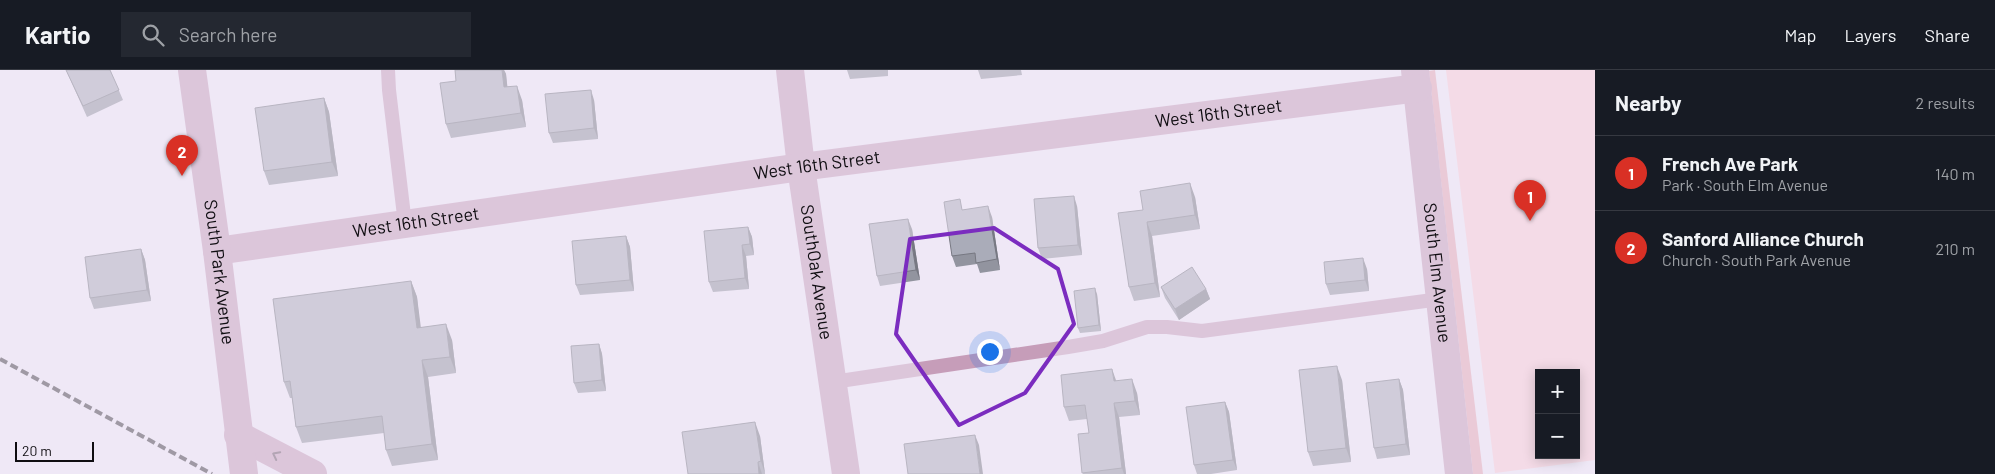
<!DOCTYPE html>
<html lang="en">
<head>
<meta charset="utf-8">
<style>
	:root { --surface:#171b24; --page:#242831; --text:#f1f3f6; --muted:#9ea1a6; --line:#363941; --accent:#d93025 }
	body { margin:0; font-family:Barlow,sans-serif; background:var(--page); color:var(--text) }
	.controls { position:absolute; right:15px; bottom:15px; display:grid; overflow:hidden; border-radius:0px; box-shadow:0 2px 12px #0003 }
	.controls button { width:45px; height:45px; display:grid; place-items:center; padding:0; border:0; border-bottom:1px solid var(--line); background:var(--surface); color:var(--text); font:25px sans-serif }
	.scale { position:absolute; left:15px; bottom:12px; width:79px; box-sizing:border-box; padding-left:5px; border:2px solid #0f0d11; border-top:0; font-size:14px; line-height:18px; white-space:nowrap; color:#0f0d11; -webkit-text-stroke:4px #efe8f6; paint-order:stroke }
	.you { position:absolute; left:989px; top:281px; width:18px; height:18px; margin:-12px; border:4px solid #fff; border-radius:50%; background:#1a73e8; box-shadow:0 0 0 8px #1a73e833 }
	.badge { display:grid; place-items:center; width:32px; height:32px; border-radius:50%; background:var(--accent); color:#fff; font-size:16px; font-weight:700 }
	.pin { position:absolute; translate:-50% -41px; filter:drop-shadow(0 1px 2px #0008) }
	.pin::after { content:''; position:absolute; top:26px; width:18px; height:15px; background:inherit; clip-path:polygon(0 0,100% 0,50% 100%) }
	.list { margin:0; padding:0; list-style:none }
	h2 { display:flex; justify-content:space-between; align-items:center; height:65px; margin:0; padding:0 20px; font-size:21px }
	h2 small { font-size:16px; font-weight:400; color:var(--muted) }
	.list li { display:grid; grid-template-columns:32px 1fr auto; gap:15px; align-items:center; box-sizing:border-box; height:75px; padding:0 20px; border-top:1px solid var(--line) }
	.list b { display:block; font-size:19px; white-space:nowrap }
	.list p { margin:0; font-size:16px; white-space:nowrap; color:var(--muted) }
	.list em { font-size:16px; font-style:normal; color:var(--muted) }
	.icon { flex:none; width:28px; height:28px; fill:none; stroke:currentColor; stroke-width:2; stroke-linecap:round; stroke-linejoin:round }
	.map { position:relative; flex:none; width:1595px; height:404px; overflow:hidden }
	header { display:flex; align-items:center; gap:30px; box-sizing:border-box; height:70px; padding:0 25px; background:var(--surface); border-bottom:1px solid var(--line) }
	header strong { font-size:24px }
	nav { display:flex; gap:28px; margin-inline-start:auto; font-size:18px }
	.search { width:350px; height:45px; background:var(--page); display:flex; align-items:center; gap:12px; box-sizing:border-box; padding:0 18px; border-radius:0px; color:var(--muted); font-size:19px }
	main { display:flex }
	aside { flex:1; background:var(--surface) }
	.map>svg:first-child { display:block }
</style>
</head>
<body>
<header>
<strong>Kartio</strong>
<div class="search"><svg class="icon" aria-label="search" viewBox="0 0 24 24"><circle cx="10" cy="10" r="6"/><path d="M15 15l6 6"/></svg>Search here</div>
<nav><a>Map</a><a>Layers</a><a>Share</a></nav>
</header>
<main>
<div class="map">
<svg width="1595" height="404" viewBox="0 0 1595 404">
	<rect width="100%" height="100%" fill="#efe8f6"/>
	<path fill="#facdd4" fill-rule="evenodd" d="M1446,0H1595V390L1495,403ZM1539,303H1576V385H1539Z"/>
	<path fill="#e4a7b1" d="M1435,0L1483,404H1473L1429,1Z"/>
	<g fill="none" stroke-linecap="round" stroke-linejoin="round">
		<path stroke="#c69db9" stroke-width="14" d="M388,0L389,20L405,154
			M833,312L1068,277L1103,271L1147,257H1167L1202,261L1440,229"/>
		<g stroke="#c69db9" stroke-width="28">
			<path id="s1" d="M790,0L801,97L846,404"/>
			<path id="s2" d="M1415,0L1459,404"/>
			<path id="s3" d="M217,181L801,97L1418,18"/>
			<path d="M238,365L313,404"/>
		</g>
		<path stroke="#c69db9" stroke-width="28" id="s4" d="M192,0L217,181L244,404"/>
		<path stroke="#3f3b42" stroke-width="4" stroke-dasharray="8 4" stroke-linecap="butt" d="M0,289L212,404"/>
	</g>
	<path fill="#92949f" d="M66,0H110L123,30L87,47Z
		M455,0H504L506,4L507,17L522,30L526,57L451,68L446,54L456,11Z
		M847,0H888V6L850,9Z
		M978,0H1021L1022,5L981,9Z
		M324,28L329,42L338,106L269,115L264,101Z
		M594,30L598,69L553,73L549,63Z
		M1195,127L1200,159L1152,166L1160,227L1134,231L1129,217L1143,140Z
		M1077,136L1082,185L1042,189L1038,178Z
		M964,140L992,147L1000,200L980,203L977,194L956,197L952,186Z
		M748,157L752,167L754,185L746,186L749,219L713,222L709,212Z
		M912,159L920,210L880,216L877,206Z
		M626,166L630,177L634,221L580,225L576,215Z
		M141,179L145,190L151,231L94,239L90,228Z
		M1367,199L1369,221L1330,225L1326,214Z
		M411,211L417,227L420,257L452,270L456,303L428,307L438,390L392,396L386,380L384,363L302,373L296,357L292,328H290L284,312Z
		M1161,217L1206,219L1210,229L1179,250L1165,228Z
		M1097,224L1101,261L1080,263L1078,258Z
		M599,274L602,284L606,321L578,323L574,313Z
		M1399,309L1403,320L1410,385L1377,389L1374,378Z
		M1342,310L1351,392L1313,396L1308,382Z
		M1117,311L1137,323L1140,345L1119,347L1126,404H1083L1089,363L1087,349L1069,351L1064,337Z
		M1225,332L1229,342L1237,400L1211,404H1197L1194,395Z
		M760,366L765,404H688Z"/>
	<path fill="#777882" d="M502,0H504L506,4L509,31L504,17Z
		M517,16L522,30L526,57L521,43Z
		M591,20L594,30L598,69L594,58Z
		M324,28L329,42L338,106L332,92Z
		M1190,113L1195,127L1200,159L1195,145Z
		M1074,126L1077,136L1082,185L1078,175Z
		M988,136L992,147L1000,200L997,189Z
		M908,149L912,159L920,210L916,200Z
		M1147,152L1152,166L1160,227L1155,213Z
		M748,157L752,167L754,185L750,174Z
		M626,166L630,177L634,221L630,210Z
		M742,175L746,186L749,219L745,208Z
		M141,179L145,190L151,231L147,220Z
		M1363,188L1367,199L1369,221L1365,210Z
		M411,211L417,227L423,274L417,258Z
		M1095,218L1097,224L1101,261L1099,255Z
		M1206,219L1210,229L1179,250L1175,239Z
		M446,254L452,270L456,303L450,287Z
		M599,274L602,284L606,321L602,310Z
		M422,290L428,307L438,390L432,374Z
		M1337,296L1342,310L1351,392L1346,378Z
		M1112,299L1117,313L1114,311Z
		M1132,309L1137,323L1140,345L1135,331Z
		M1399,309L1403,320L1410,385L1406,374Z
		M1225,332L1229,342L1237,400L1233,390Z
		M1114,333L1119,347L1126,404H1124L1122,398Z
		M755,352L760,366L765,404L761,391Z
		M975,365L979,375L983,404H980Z
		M758,392L762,404H759Z"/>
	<path fill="#aaacb9" stroke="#777882" d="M66,0H110L119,20L83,36Z
		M455,0H502L504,17L517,16L521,43L446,54L440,13L456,11Z
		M591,20L594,58L549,63L545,24Z
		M324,28L332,92L264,101L255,38Z
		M1190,113L1195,145L1147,152L1155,213L1129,217L1118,143L1143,140L1140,121Z
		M1074,126L1078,175L1038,178L1034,129Z
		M960,129L962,140L988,136L997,189L976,193L975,183L952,186L944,132Z
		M908,149L916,200L877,206L869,154Z
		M748,157L750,174L742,175L745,208L709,212L704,161Z
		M626,166L630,210L576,215L572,171Z
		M141,179L147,220L90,228L85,187Z
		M1363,188L1365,210L1326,214L1324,192Z
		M1192,197L1206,219L1175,239L1161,217Z
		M411,211L417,258L446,254L450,287L422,290L432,374L386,380L382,346L296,357L290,311L284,312L273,229Z
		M1095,218L1099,255L1078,258L1074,221Z
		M599,274L602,310L574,313L571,276Z
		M1337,296L1346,378L1308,382L1299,300Z
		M1112,299L1114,311L1132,309L1135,331L1114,333L1122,398L1082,403L1078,364L1089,363L1085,335L1064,337L1061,305Z
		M1399,309L1406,374L1374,378L1366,313Z
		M1225,332L1233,390L1194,395L1186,337Z
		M755,352L761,391L758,392L759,404H688L682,362Z
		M975,365L980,404H908L904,374Z"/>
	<defs><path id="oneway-chevron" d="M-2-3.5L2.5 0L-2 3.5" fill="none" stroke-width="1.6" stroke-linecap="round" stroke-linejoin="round" transform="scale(1.25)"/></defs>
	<use stroke="#6a5565" href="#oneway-chevron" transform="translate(276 385) rotate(-153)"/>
	<path d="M0 0H1595V404H0ZM994,158L1058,199L1074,254L1025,323L959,355L896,264L910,169Z" fill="#efe8f6" fill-opacity=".55" fill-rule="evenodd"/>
	<path fill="none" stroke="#7b2cbf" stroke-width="4" stroke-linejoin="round" d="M994,158L1058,199L1074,254L1025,323L959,355L896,264L910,169Z"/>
	<g text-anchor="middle" stroke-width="4" stroke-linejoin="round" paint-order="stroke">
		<g font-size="18" fill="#0f0d11" stroke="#efe8f6">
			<text dy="6" stroke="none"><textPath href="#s3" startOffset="1011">West 16th Street</textPath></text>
			<text dy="6" stroke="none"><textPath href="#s3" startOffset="606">West 16th Street</textPath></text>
			<text dy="6" stroke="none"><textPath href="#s3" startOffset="201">West 16th Street</textPath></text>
			<text dy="6" stroke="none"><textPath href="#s4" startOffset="204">South Park Avenue</textPath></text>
			<text dy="6" stroke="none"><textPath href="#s1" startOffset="204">SouthOak Avenue</textPath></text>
			<text dy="6" stroke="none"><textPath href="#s2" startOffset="204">South Elm Avenue</textPath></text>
		</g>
	</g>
</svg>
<div class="controls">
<button>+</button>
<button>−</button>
</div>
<div class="scale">20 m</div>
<div class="you"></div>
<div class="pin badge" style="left:1530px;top:151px">1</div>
<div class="pin badge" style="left:182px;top:106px">2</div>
</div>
<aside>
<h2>Nearby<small>2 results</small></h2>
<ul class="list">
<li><span class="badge">1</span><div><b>French Ave Park</b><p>Park · South Elm Avenue</p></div><em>140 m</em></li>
<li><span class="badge">2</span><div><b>Sanford Alliance Church</b><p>Church · South Park Avenue</p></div><em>210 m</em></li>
</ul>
</aside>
</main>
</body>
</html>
